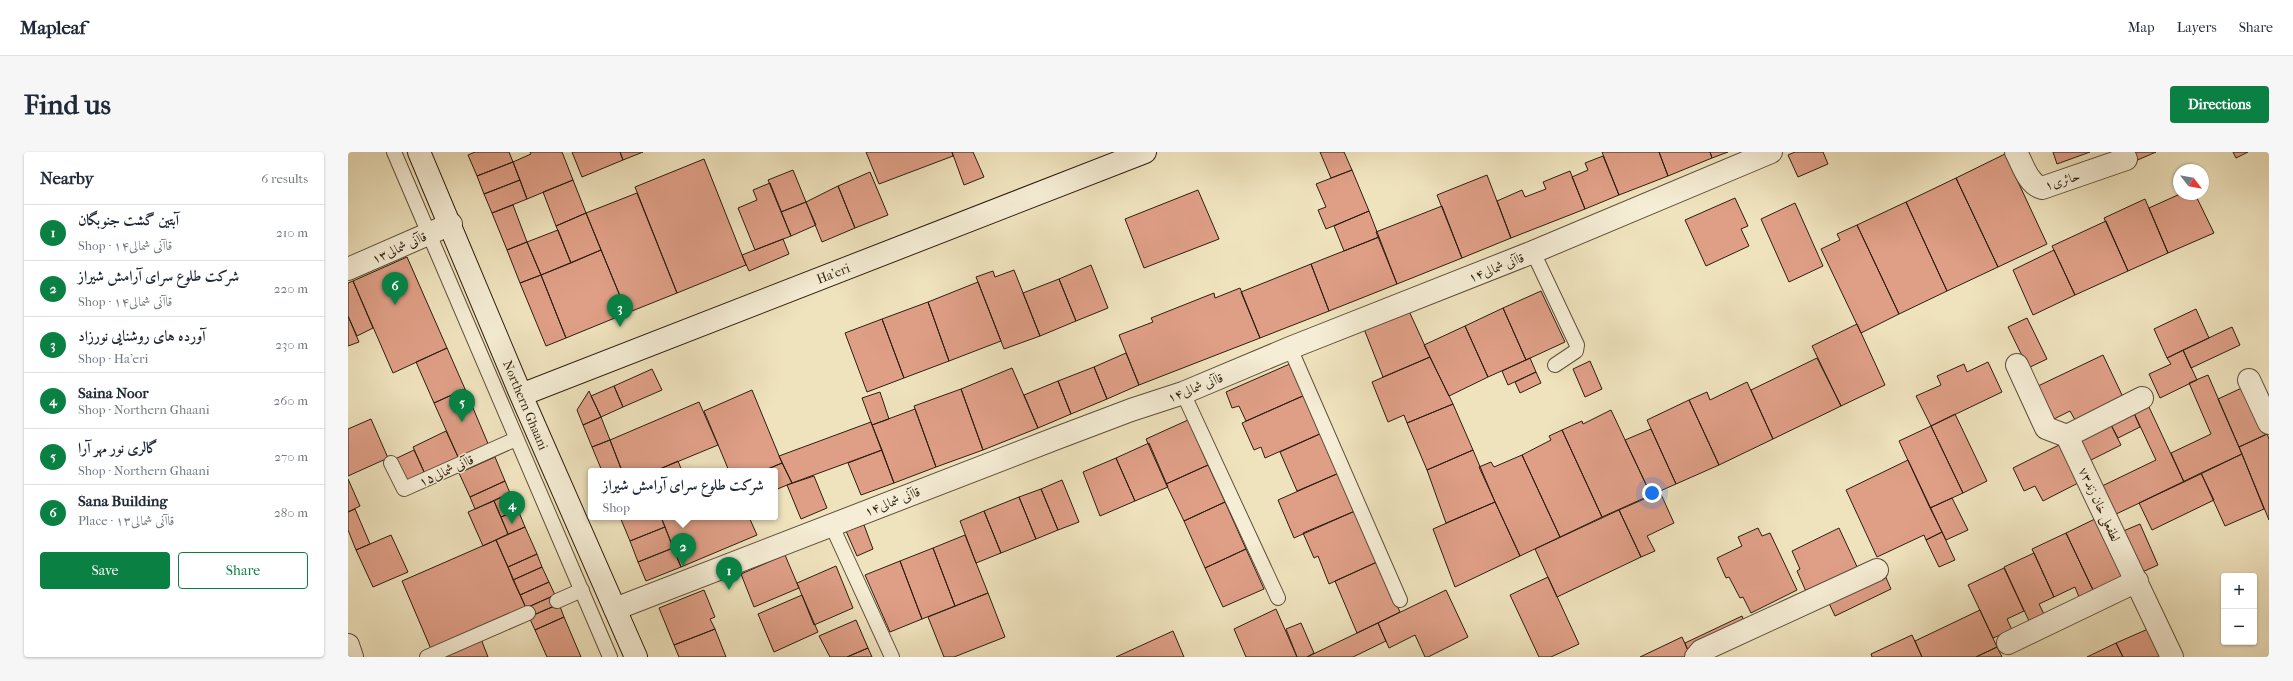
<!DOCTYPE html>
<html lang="en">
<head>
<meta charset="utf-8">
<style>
	:root { --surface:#fff; --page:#f6f6f7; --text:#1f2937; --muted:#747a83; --line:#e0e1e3; --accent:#0b8043 }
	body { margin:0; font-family:"IM FELL French Canon",Amiri,serif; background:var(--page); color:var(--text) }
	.controls { position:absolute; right:12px; bottom:12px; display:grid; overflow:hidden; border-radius:4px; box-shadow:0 1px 3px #0004 }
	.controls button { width:36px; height:36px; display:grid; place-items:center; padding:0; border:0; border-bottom:1px solid var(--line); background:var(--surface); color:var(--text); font:20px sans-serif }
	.compass { position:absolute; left:1825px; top:12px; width:36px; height:36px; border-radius:50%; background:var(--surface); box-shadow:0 1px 3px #0004; rotate:121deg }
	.you { position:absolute; left:1304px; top:341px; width:14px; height:14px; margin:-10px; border:3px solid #fff; border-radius:50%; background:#1a73e8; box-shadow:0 0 0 6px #1a73e833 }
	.badge { display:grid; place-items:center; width:26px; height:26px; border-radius:50%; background:var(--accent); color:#fff; font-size:13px; font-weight:700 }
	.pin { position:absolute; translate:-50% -33px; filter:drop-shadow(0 1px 2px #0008) }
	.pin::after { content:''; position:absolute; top:21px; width:14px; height:12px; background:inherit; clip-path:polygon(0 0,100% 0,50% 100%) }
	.popup { position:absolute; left:240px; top:316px; width:190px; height:52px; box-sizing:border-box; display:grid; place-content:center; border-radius:4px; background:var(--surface); filter:drop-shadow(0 1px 3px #0005); font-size:13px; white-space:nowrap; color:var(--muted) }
	.popup b { font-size:15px; color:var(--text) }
	.popup::after { content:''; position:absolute; left:50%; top:100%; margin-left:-8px; border:8px solid transparent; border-top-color:var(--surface) }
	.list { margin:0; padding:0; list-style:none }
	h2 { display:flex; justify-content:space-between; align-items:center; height:52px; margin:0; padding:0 16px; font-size:17px }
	h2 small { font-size:13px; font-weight:400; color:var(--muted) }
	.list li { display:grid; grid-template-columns:26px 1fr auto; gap:12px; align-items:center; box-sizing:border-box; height:56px; padding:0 16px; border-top:1px solid var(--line) }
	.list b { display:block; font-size:15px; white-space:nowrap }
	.list p { margin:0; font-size:13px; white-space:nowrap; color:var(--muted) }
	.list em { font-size:13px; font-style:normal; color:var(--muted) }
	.actions { display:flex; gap:8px; padding:12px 16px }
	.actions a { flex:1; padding:9px 0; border:1px solid var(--accent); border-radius:4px; text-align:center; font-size:14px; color:var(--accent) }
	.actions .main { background:var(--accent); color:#fff }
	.map { position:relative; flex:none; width:1921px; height:505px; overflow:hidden; border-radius:4px }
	header { display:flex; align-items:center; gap:24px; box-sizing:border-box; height:56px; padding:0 20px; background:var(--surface); border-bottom:1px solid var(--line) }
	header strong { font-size:19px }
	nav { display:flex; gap:22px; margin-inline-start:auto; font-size:14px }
	.intro { display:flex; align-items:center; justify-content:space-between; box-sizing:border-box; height:96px; padding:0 24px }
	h1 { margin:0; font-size:28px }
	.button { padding:10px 18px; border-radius:4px; background:var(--accent); color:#fff; font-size:14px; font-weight:700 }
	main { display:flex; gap:24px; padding:0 24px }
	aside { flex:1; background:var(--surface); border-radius:4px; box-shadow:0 1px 3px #0004 }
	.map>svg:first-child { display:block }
</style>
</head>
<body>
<header>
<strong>Mapleaf</strong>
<nav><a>Map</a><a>Layers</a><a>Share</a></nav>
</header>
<div class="intro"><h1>Find us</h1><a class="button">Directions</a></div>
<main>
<aside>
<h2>Nearby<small>6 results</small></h2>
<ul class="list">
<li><span class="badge">1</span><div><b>آبتین گشت جنوبگان</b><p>Shop · قاآنی شمالی۱۴</p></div><em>210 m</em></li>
<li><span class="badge">2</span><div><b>شرکت طلوع سرای آرامش شیراز</b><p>Shop · قاآنی شمالی۱۴</p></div><em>220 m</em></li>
<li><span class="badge">3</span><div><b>آورده های روشنایی نورزاد</b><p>Shop · Ha'eri</p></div><em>230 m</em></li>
<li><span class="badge">4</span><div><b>Saina Noor</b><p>Shop · Northern Ghaani</p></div><em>260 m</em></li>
<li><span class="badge">5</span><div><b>گالری نور مهر آرا</b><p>Shop · Northern Ghaani</p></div><em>270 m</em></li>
<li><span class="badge">6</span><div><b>Sana Building</b><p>Place · قاآنی شمالی۱۳</p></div><em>280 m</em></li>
</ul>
<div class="actions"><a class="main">Save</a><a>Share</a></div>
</aside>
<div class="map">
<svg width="1921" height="505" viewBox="0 0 1921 505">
	<rect width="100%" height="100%" fill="#efe3be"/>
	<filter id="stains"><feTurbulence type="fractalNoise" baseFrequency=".005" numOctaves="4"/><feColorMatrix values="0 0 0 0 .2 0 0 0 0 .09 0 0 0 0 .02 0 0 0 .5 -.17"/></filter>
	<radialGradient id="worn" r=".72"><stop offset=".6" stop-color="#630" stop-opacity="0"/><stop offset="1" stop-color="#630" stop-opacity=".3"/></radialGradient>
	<path fill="#df9f87" stroke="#2d1e0d" d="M127,0H161L165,10L129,24L120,3Z
		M182,0H214L225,28L179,47L165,10L183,2Z
		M224,0H272L275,8L234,25Z
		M272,0H295L275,8Z
		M518,0H604L605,4L531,32Z
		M604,0H625L636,25L616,33Z
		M972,0H996L1004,18L983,26Z
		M1254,0H1311L1320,24L1271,43Z
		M1311,0H1362L1364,6L1320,24Z
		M1362,0H1380L1364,6Z
		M1447,0H1475L1480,12L1450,25L1440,3Z
		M1705,0H1742L1709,12Z
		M1781,0H1808L1785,10Z
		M1885,0H1900L1888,6Z
		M1657,2L1699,92L1650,115L1608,26Z
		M1255,4L1271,43L1237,57L1224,25L1240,18L1237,11Z
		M356,7L398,113L329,141L287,35Z
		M165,10L172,28L136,42L129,24Z
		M445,18L458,50L433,60L420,28Z
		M1004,18L1021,59L978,77L970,58L978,55L968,32Z
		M1222,19L1237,57L1163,86L1149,49L1174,38L1177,45L1198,37L1195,30Z
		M522,20L540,63L507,76L490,34Z
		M1139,23L1163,86L1114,106L1089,43Z
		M1608,26L1650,115L1599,139L1558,50Z
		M172,28L179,47L144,61L136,42Z
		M225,28L238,61L208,74L195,40Z
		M422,31L443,84L407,98L390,56L409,48L405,38Z
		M490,34L507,76L474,90L458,50Z
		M850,38L871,87L796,116L777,67Z
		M289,41L329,141L279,161L238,61Z
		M1832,42H1847L1866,81L1820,101L1801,56Z
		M1387,46L1400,74L1393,77L1401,94L1358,114L1337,68Z
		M1797,47L1820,101L1780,119L1756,66Z
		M458,50L468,73L443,84L433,60Z
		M1558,50L1599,139L1551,162L1509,73Z
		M1447,51L1475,114L1441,130L1413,67Z
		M165,53L179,90L159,98L144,61Z
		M1094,54L1114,106L1049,132L1028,80Z
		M1021,59L1031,85L996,99L986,74Z
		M238,61L253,98L223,111L208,74Z
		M1758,69L1780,119L1727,143L1704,94Z
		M1509,73L1551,162L1513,181L1473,97L1492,88L1489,82Z
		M210,78L223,111L193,123L179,90Z
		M1031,85L1049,132L981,159L963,112Z
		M435,87L441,102L401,119L394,103Z
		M179,90L193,123L172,131L159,98Z
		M253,98L279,161L218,186L193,123Z
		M1706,98L1727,143L1685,163L1665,118Z
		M59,105L99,196L45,221L5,129Z
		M963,112L981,159L912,186L893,140Z
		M743,113L760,156L728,169L711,127Z
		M666,118L692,184L656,197L628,125L645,119L647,125Z
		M193,123L218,186L198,194L172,131Z
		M711,127L728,169L692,184L675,141Z
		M5,129L25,176L9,184L0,164V131Z
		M630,130L653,189L601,209L580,150Z
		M892,136L912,186L791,233L771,183L805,170L803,166L866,141L867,146Z
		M1193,139L1217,190L1178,208L1155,156Z
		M580,150L601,209L556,226L534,167Z
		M1155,156L1178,208L1140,225L1117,174Z
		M1848,157L1861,186L1819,206L1806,177Z
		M1061,159L1082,205L1035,225L1016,177Z
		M0,164L11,190L0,194Z
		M1679,166L1699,207L1680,216L1660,175Z
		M534,167L556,226L519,240L497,181Z
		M1509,172L1537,233L1493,254L1464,194Z
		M1117,174L1140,225L1101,244L1076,193Z
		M1884,175L1892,193L1843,216L1835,198Z
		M99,196L117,237L86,251L68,210Z
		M1835,198L1849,228L1812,246L1801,222L1823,212L1819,206Z
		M778,201L791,233L759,247L746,215Z
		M1755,203L1775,245L1727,268L1722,259L1706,267L1690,234Z
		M1082,205L1105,252L1059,271L1056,263L1040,270L1024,230Z
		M1182,206L1188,220L1160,233L1154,219Z
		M1469,206L1493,254L1425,287L1403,238Z
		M1242,209L1254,237L1237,245L1225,217Z
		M1640,210L1654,240L1583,274L1568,244L1593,233L1589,224L1616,212L1619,220Z
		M944,211L957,243L898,269L891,254L884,256L878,240Z
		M746,215L759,247L723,262L710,229Z
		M664,216L690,276L635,298L613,237Z
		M304,217L314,238L275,255L266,234Z
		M1188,220L1193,231L1172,241L1167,230Z
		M1860,223L1894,302L1836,330L1823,301L1863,282L1841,231Z
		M710,229L723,262L690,276L676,243Z
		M1399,230L1425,287L1371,313L1341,248L1359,240L1362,248Z
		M266,234L275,255L253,265L243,244Z
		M1898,234L1919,282L1891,295L1870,247Z
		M117,237L141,294L111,307L86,251Z
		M613,237L635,298L588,315L566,254Z
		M404,238L434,311L415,319H381L356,259Z
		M241,239L253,265L235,273L229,258Z
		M532,240L541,267L524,273L514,246Z
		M957,243L974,281L917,306L913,295L906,298L894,271Z
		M1341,248L1371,313L1328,332L1299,268Z
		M351,250L370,293L307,319H274L262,288Z
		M1105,252L1125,298L1079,318L1059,271Z
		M1800,253L1836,330L1766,363L1752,335L1808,308L1785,259Z
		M567,257L588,315L546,331L524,273Z
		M1263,258L1303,343L1254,365L1214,278L1234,269L1235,272Z
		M1785,259L1792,275L1770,286L1762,271Z
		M1607,262L1639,329L1615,341L1583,274Z
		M253,265L262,288L244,295L235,273Z
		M23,267L40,306L0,324V277Z
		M840,268L860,313L818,332L798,287Z
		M523,270L534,298L444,331L431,304Z
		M1762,271L1773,293L1741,309L1730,286Z
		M1583,274L1615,341L1582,356L1551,289Z
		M1303,277L1328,332L1303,343L1277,288Z
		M1214,278L1254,365L1212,385L1174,303L1203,288L1201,284Z
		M98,279L111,307L77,322L65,295Z
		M974,281L991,321L949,339L932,300Z
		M1919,282L1921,287V368L1891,295Z
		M262,288L274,319H254L244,295Z
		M801,291L820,335L787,349L768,306Z
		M1715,291L1734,329L1695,349L1687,334L1676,339L1665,316Z
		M66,298L77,322L57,331L47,307Z
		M534,298L546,331L513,343L500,311Z
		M1125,298L1147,350L1098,371L1079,318Z
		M1894,302L1916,357L1877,374L1853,321Z
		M1174,303L1212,385L1172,404L1131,315L1143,310L1146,315Z
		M147,305L157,329L122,345L111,321Z
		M768,306L787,349L752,364L735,320Z
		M1560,308L1594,380L1578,388L1576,383L1529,405L1498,338Z
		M330,309L334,319H307Z
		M434,311L444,331L427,338V319H415Z
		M860,313L877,350L836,369L818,332Z
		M991,321L1007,359L946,386L930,348Z
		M1853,321L1866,348L1804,378L1791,351Z
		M466,324L479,356L453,367L439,333Z
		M0,327L12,354L0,360Z
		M714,328L731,370L710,378L693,337Z
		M157,329L162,341L127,357L122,345Z
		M693,337L710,378L688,387L671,345Z
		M1312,340L1326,371L1299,384L1307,399L1293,405L1271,358Z
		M162,341L170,358L153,365L146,349Z
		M671,345L688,387L653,401L636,359Z
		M1604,346L1620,378L1598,388L1582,356Z
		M146,349L160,382L135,394L120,360Z
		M877,350L898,397L857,416L836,369Z
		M1147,350L1172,404L1107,435L1085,377Z
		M7,357L22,392L8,398L0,378V360Z
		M170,358L177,375L160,382L153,365Z
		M1271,358L1293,405L1209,445L1187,397Z
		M636,359L653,401L628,411L612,369Z
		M1007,359L1029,410L981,432L970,404L966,406L955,381Z
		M272,365H313L317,375L282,389Z
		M313,365H401L409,383L333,415Z
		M1751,365L1777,423L1745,438L1718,381Z
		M1792,372L1810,413L1792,421L1773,380Z
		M516,373L525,397L509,404L498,379Z
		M177,375L189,402L160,415L148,388Z
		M317,375L325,396L290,410L282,389Z
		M1410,376L1414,384L1422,381L1449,438L1403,461L1395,445L1392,446L1381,425L1378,426L1369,406L1394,394L1390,385Z
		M1491,376L1511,419L1460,444L1449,419L1452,417L1444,399Z
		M1594,380L1607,408L1591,415L1578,388Z
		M1718,381L1745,438L1731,445L1727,435L1706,445L1684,397Z
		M43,383L60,420L25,435L8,398Z
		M617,383L640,441L607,454L585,396Z
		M148,388L178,456L83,497L54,429Z
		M325,396L333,415L298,429L290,410Z
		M585,396L607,454L574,467L552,409Z
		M898,397L916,437L875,455L857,416Z
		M1686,401L1706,445L1691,452L1696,462L1681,469L1656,415Z
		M189,402L194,415L165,428L160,415Z
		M437,403L451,436L406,455L393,422Z
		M552,409L574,467L542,480L517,423Z
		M1029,410L1052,460L1009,481L987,429Z
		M488,414L505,456L466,473L449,431Z
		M194,415L201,430L172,443L165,428Z
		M1656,416L1676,459L1659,467L1664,478L1645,486L1620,433Z
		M1536,421L1543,437L1487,464L1479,447Z
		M1200,425L1231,492L1203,505H1191L1162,443Z
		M201,430L207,443L178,456L172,443Z
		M356,438L367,465L362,467L367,477L326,493L311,456Z
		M1098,438L1120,485L1080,505H1077L1067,483L1041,496L1030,471Z
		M640,441L657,485L606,505H596L580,465Z
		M207,443L211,452L181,465L178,456Z
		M454,443L470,480L426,500L410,462Z
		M211,452L216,465L187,478L181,465Z
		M928,457L949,505H898L886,477Z
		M1632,458L1649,495L1628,505H1574L1567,489Z
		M1394,464L1398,474L1341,501L1337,491Z
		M216,465L233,505H199L187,478Z
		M508,468L520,496L499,505H482L471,484Z
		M953,471L966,501L959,505H949L938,477Z
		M1030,471L1038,489L1005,505H959Z
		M367,477L378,505H331L326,493Z
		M1800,477L1813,505H1775L1768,491Z
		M825,479L836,505H768Z
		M1564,483L1574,505H1524L1523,502Z
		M1334,485L1343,505H1292Z
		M133,487L140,505H91Z
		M1768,491L1775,505H1739Z
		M1649,495L1654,505H1628Z
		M520,496L524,505H499Z"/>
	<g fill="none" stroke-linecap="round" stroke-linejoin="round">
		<defs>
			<path id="lane" d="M46,0L262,505
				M1185,100L1229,193L1228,199L1207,213
				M942,196L1052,448
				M835,241L930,446
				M43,311L56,337L168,287
				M483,372L544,505
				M209,449L234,438
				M79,505L180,461"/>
			<path id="street" d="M1668,0C1675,13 1680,32 1694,36L1778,7
				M0,117L103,72
				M1669,213L1698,276L1719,284L1824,505
				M1901,228L1921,271
				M1719,284L1794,246
				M267,457L709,286L783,258L835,241L942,196L1185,100L1423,0
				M1660,491L1789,429
				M0,493L4,505
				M1348,505L1353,499L1529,418"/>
			<path id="secondary" d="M71,0L173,243L288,505
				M173,243L797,0"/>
		</defs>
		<use href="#lane" stroke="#5e4f39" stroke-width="16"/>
		<use href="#street" stroke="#5e4f39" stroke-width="24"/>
		<use href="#secondary" stroke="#2d1e0d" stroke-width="24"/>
		<use href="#lane" stroke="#f5edd5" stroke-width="14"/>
		<use href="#street" stroke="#f5edd5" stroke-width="22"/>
		<use href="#secondary" stroke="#f5edd5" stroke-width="22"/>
	</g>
	<g text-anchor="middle" stroke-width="3" stroke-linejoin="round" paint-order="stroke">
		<g font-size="13" fill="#2d1e0d" stroke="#f5edd5">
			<text transform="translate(1714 28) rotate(-17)" y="5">حائری۱</text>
			<text transform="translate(51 95) rotate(-24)" y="5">قاآنی شمالی۱۳</text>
			<text transform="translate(1148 115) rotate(-21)" y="5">قاآنی شمالی۱۴</text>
			<text transform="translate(485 121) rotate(-21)" y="5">Ha'eri</text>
			<text transform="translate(847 235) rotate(-21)" y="5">قاآنی شمالی۱۴</text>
			<text transform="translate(178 253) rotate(67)" y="5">Northern Ghaani</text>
			<text transform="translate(98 318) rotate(-24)" y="5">۱۵قاآنی شمالی</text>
			<text transform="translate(544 349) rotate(-21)" y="5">قاآنی شمالی۱۴</text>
			<text transform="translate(1752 352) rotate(65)" y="5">لطفعلی خان زند۷۳</text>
		</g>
	</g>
	<rect width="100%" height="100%" filter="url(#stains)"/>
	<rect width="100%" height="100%" fill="url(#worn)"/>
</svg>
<div class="controls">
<button>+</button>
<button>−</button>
</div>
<svg class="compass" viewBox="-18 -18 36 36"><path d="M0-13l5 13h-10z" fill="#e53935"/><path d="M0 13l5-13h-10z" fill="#747a83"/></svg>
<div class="you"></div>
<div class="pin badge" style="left:381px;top:438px">1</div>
<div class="pin badge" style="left:335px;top:414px">2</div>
<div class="popup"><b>شرکت طلوع سرای آرامش شیراز</b>Shop</div>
<div class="pin badge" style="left:272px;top:175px">3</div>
<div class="pin badge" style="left:164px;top:372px">4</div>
<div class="pin badge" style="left:114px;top:270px">5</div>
<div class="pin badge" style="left:47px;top:153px">6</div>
</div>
</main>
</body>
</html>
